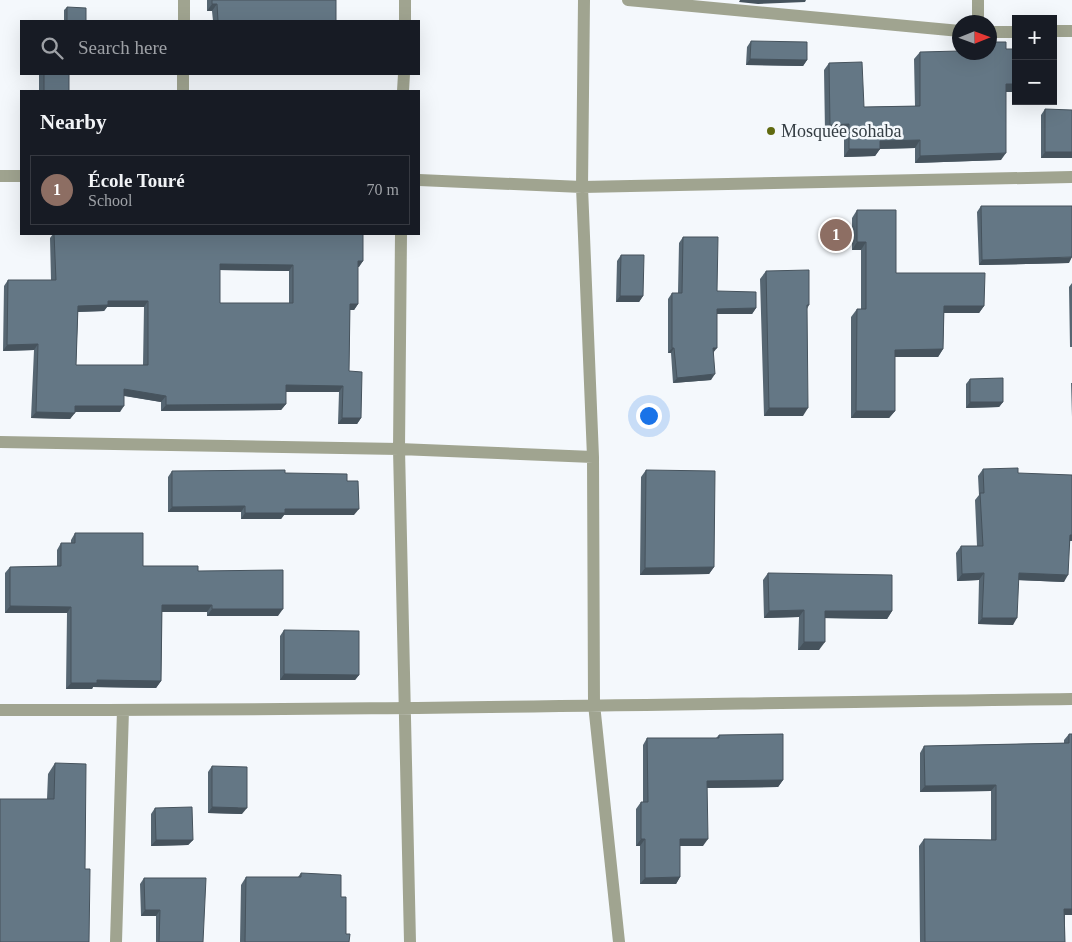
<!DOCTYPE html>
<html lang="en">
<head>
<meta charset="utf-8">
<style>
	:root { --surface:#171b24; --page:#20242c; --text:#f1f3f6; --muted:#9ea1a6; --line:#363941; --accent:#7c3aed }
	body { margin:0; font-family:"Times New Roman",serif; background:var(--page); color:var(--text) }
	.controls { position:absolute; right:15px; top:15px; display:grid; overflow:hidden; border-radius:0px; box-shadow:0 5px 20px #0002 }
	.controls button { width:45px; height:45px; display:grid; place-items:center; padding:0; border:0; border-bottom:1px solid var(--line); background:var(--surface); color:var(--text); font:25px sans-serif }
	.compass { position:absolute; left:952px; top:15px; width:45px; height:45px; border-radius:50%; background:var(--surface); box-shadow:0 5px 20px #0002; rotate:89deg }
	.you { position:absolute; left:648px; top:415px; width:18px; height:18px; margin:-12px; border:4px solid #fff; border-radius:50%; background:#1a73e8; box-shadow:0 0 0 8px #1a73e833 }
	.badge { display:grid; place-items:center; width:32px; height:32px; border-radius:50%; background:var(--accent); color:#fff; font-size:16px; font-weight:700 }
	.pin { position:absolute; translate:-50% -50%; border:2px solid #fff; box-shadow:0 1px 5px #0006 }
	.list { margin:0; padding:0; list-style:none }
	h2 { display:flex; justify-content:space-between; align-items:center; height:65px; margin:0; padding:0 20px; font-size:21px }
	h2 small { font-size:16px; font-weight:400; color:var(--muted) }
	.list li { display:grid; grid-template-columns:32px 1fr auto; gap:15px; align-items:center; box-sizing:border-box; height:70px; margin:0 10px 10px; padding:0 10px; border:1px solid var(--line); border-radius:0px }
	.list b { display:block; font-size:19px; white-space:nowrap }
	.list p { margin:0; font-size:16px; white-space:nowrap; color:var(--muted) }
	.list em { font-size:16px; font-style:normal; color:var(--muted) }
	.icon { flex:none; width:28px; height:28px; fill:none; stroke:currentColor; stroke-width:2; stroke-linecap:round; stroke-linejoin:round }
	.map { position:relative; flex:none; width:1072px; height:942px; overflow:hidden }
	.search { position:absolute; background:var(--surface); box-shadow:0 5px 20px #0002; left:20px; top:20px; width:400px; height:55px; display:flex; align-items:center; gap:12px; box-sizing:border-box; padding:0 18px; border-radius:0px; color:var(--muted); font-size:19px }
	.panel { position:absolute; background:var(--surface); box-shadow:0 5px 20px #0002; left:20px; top:90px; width:400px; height:145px; border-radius:0px }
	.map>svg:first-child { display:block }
</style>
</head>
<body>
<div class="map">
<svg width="1072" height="942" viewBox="0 0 1072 942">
	<rect width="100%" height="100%" fill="#f4f8fc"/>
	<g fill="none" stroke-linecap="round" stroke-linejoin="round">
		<path stroke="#a0a490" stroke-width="12" d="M584,0L582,187L593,457L594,704L619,942
			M628,0L960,31
			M184,21V0
			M405,21V0
			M978,22V0
			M1053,31H1072
			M990,32H1016
			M183,91V74
			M403,91L404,74
			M0,176H21
			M419,180L582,187L1072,177
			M401,234L399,449L410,942
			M0,442L399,449L593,457
			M0,710C357,711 715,703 1072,699
			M116,942L123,710"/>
	</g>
	<path fill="#566672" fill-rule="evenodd" d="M207,0H336V21H213L212,11H207Z
		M67,7L86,21H64V10Z
		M751,41L807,60L803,66L746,65L747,47Z
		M920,52L1006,92L1001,160L915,163V148L880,149L875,156L844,157V132H825L824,70L829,63L864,107L915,106L914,59Z
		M39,74H69V91H39Z
		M1045,109L1072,158H1041V115Z
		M981,206L1069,263L979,265L977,212Z
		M857,210L896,273L984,306L979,313H944L943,349L938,357H895V411L889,418H851V317L857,309H861V250H852V218Z
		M53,234H363V261L358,267V304L354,310H350L349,371L361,418L357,424H338L339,392H286V404L281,410L161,411V402L124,396L120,412H75L70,419L31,418L34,350L3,351L4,286L8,280H51L50,238ZM220,270L289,271V303H220ZM107,307H144L143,365H76L78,312L104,311Z
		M683,237L717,291L756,308L752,314H717L711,380L673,383L671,353H668V299L672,293H678L679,243Z
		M621,255L643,296L639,302H616L617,261Z
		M766,271L809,305L807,309L803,416H764L760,279Z
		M1072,283V347H1070L1069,287Z
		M970,379L1003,402L999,407L966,408V384Z
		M1071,383H1072V417Z
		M983,469L1018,473L1072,541H1070L1064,582L1018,580L1013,625L978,624L979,580L957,581L956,553L961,546H977L975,500L979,495L978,476Z
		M646,470L714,567L709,574L640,575L641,477Z
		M172,471L285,473L347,481L354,515H284L281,519H241V512H168V477Z
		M75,533L143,566L198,571L278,616H207V612H162L161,681L156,688L93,687L92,689H66L67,613H5V573L10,567L57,566V550L61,543H71V540Z
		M768,573L892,611L887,619L825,618L819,650H798L799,617L764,618L763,580Z
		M284,630L359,675L355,680H280V636Z
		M1069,734L1072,915H1065V942H920L919,846L924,839L991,840V791L920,792V753L924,746L1064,743V740Z
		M719,735L783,780L778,787L707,788L703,846H680V877L676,884H640V846H636V809L641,802H643V745L647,738H716Z
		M55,763L85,869L47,799L48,774Z
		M212,766L242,814L208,813V772Z
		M155,808L193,840L188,845L151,846V814Z
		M301,873L341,897L346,934L349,942H240L241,885L246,877H298Z
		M144,878L203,942H156V916H141L140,884Z"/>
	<path fill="#46535d" d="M740,0H806L805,2L758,4L739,2Z
		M212,4H217L212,11H207Z
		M750,59L807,60L803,66L746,65Z
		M1006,84H1016V92H1001Z
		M849,124L844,132H825L830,125Z
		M920,140L915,148L875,149L880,141Z
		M849,149H880L875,156L844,157Z
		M1045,152H1072V158H1041Z
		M1006,153L1001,160L915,163L920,156Z
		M857,242H866L861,250H852Z
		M1072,257L1069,263L979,265L982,260Z
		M358,261H363L359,267H354Z
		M220,264L293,265L289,271L216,270Z
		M620,296H643L639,302H616Z
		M108,301H148L144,307H107L104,311L74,312L78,306Z
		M350,304H358L354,310H345Z
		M944,306H984L979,313H938Z
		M756,308L752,314H714L717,309Z
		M38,344L34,350L3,351L7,345Z
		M672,348H674L671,353H668Z
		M713,348H717L713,353Z
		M943,349L938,357H889L895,350Z
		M715,374L711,380L673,383L677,378Z
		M286,385L343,386L339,392H281Z
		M124,389L166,396L161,402L120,395Z
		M970,402H1003L999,407L966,408Z
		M286,404L281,410L161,411L166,405Z
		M75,406H124L120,412H71Z
		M769,408H808L803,416H764Z
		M856,411H895L889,418H851Z
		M36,412L75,413L70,419L31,418Z
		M342,418H361L357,424H338Z
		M245,506L241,512H168L172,507Z
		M285,509H359L354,515H284L281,519H241L245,513Z
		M1070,535H1072V541H1065Z
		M714,567L709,574L640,575L645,568Z
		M984,573L979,580L957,581L962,574Z
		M1019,573L1068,575L1064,582L1014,580Z
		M162,605H212L207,612H157Z
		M10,606L71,607L67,613H5Z
		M212,609H283L278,616H207Z
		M804,610L799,617L764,618L769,611Z
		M825,611H892L887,619L819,618Z
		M982,618H1017L1013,625L978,624Z
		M804,642H825L819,650H798Z
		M284,674L359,675L355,680H280Z
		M97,680L161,681L156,688L93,687L92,689H66L71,683Z
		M783,780L778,787L703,788L707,781Z
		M996,785L991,791L920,792L925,786Z
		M212,807L247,808L242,814L208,813Z
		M641,839H645L640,846H636Z
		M680,839H708L703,846H676Z
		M156,840H193L188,845L151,846Z
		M680,877L676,884H640L645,878Z
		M1064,909H1072V915H1060Z
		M145,910H160L156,916H141Z"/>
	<path fill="#647785" stroke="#46535d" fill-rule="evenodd" d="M212,0H336V21H218L217,4H212Z
		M67,7L86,8V21H67Z
		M751,41L807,42V60L750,59Z
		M990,42H1006V49H1016V84H1006V153L920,156V140L880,141V149H849V124L830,125L829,63L862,62L864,107L920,106V52L960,51V52H990Z
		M44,74H69V91H44Z
		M1045,109L1072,110V152H1045Z
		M981,206H1072V257L982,260Z
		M857,210H896V273H985L984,306H944L943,349L895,350V411H856L857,309H866V242H857Z
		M54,234H363V261H358V304H350L349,371L362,372L361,418H342L343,386L286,385V404L166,405V396L124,389V406H75V413L36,412L38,344L7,345L8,280H56ZM220,264L293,265V303H220ZM108,301H148V365H76L78,306L108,305Z
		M683,237H718L717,291L756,292V308L717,309V348H713L715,374L677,378L674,348H672V293H682Z
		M621,255H644L643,296H620Z
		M809,270V305H807L808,408H769L766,271Z
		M1003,378V402H970V379Z
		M1018,468V473L1072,475V535H1070L1068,575L1019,573L1017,618H982L984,573L962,574L961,546H983L980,493H984L983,469Z
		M285,470V473L347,474V481H358L359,509H285V513H245V506L172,507V471Z
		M646,470L715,471L714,567L645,568Z
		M75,533H143V566H198V571L283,570V609H212V605H162L161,681L97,680V683H71V607L10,606V567L61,566V543H75Z
		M768,573L892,575V611H825V642H804V610L769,611Z
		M284,630L359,631V675L284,674Z
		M783,734V780L707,781L708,839H680V877L645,878V839H641V802H648L647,738H719V735Z
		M1069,734H1072V909H1064L1065,942H925L924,839L996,840V785L925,786L924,746L1069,743Z
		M55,763L86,764L85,869H90L89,942H0V799H54Z
		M212,766L247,767V808L212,807Z
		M192,807L193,840H156L155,808Z
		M301,873L341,875V897H346V934H350L349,942H245L246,877H301Z
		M144,878H206L203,942H159L160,910H145Z"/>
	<circle fill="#606a10" stroke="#f4f8fc" stroke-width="2" cx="771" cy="131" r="5"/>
	<g text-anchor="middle" stroke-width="5" stroke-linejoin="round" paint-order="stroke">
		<g font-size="18" fill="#343d43" stroke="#f4f8fc" text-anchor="start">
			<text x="781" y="137">Mosquée sohaba</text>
		</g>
	</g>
</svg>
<div class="controls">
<button>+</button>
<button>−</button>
</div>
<svg class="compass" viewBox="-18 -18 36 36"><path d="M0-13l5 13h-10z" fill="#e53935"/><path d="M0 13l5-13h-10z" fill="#9ea1a6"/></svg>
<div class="you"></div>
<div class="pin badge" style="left:836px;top:235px;background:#8d6e63">1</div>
<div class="search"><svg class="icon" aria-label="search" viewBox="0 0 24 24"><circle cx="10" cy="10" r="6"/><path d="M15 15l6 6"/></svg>Search here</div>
<section class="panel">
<h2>Nearby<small></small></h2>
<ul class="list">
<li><span class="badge" style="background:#8d6e63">1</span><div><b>École Touré</b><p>School</p></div><em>70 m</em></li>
</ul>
</section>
</div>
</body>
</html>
